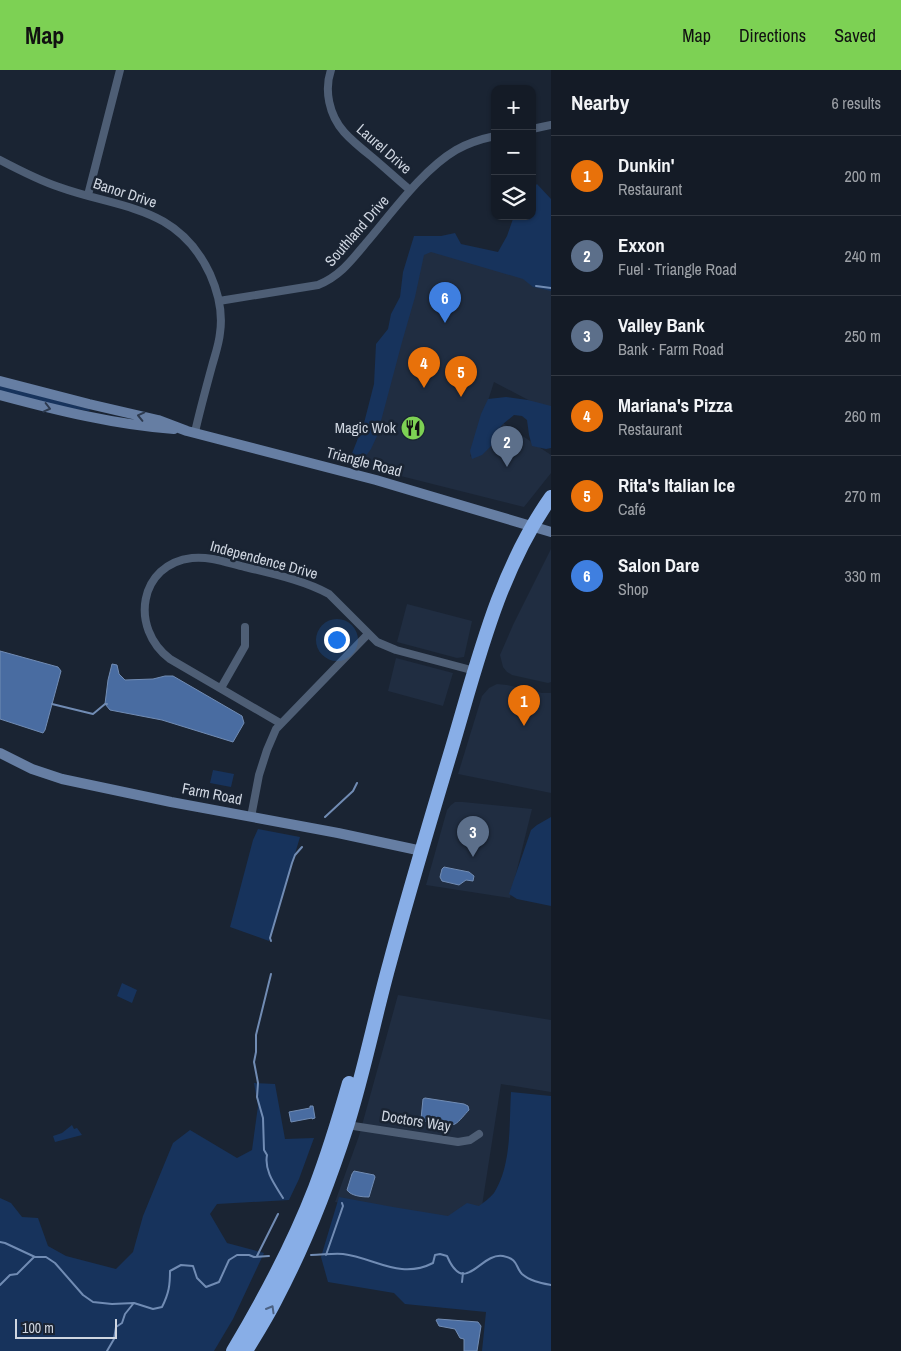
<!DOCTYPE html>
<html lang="en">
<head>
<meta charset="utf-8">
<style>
	:root { --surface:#141b26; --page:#1d242e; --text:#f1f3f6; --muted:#9da1a7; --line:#333943; --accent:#7dd154 }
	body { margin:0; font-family:"Archivo Narrow",sans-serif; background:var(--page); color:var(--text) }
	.controls { position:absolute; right:15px; top:15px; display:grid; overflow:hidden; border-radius:10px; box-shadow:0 1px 4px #0004 }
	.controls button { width:45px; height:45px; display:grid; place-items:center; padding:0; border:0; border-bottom:1px solid var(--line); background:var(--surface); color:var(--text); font:25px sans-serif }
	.scale { position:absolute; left:15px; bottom:12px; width:102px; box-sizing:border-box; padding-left:5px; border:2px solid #cfd6e1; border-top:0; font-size:14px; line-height:18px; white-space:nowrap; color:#cfd6e1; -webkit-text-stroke:4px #1a2433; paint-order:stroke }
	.you { position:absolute; left:336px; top:569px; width:18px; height:18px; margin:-12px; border:4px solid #fff; border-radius:50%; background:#1a73e8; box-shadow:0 0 0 8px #1a73e833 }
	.badge { display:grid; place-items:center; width:32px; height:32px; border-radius:50%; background:var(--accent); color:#fff; font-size:16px; font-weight:700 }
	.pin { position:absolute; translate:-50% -41px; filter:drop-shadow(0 1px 2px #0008) }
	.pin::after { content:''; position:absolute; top:26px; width:18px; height:15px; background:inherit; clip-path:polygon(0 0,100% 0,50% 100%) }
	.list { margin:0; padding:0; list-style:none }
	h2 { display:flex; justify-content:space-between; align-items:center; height:65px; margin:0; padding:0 20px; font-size:21px }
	h2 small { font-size:16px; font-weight:400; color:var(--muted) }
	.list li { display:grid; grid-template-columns:32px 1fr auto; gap:15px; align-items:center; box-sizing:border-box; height:80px; padding:0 20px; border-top:1px solid var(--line) }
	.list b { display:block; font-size:19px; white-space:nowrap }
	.list p { margin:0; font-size:16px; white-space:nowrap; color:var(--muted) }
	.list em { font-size:16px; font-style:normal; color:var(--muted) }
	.icon { flex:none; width:28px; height:28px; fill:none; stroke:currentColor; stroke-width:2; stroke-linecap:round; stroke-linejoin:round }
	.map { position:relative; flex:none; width:551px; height:1281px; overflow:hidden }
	header { display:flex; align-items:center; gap:30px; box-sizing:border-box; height:70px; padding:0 25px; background:var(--accent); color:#111 }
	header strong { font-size:24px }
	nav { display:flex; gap:28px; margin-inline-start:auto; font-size:18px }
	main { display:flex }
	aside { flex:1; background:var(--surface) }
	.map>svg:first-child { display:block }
</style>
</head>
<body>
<header>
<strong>Map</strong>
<nav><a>Map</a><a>Directions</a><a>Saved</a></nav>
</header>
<main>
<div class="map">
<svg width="551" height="1281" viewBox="0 0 551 1281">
	<rect width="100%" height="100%" fill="#1a2433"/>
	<path fill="#202d41" d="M424,173L551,211V342L494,312L470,387L500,351L551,385V403L524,437L357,395Z
		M551,479V612L548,613L512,605L507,602L503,597L500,585L513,555Z
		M407,534L472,551L464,587L457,588L397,572Z
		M396,588L453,603L443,636L388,621Z
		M497,614L507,615L542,623H551V723L458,704L482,626L489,618Z
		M455,732H463L532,739L510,828L426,815L447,740L451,735Z
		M398,925L551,950V1022L501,1014L479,1155L335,1132L359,1066Z"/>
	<path fill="#17335c" d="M537,114L551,129V221L533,217L523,209L431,182L424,185L415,227L402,272L377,366L371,379L362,391L354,392L351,386L364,353L374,314L376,274L388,259L391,244L400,227L403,202L414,166H441L455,163L461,174L498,182L507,166L514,146H532V119Z
		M0,315L89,339L90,340L89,341L61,337L0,321Z
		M506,327L528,330L551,336V378L546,379L532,376L529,365L527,350L522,346L514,345L503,354L498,360L492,375L482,385L472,389L470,381L481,344L488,329Z
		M213,700L234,704L231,717L210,713Z
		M551,747V836L517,829L509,824L531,760L537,755Z
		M258,759L300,767L269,871L230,857L253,770Z
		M122,913L137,920L132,933L117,926Z
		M254,1013L275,1014L285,1069L314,1068L299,1109L289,1130L217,1134L210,1144L227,1173L264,1183L233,1249L214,1281H0V1128L11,1133L22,1147L38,1148L48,1176L66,1186L116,1199L133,1182L143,1146L173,1073L190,1060L237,1088L252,1080L258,1036Z
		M511,1022L551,1026V1281H482L486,1242L405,1234L394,1223L328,1212L321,1187L339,1127L393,1137L448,1146L467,1133L479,1136C484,1132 490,1128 494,1123C512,1095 509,1054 511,1022Z
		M72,1055L74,1059L77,1058L82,1065L55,1072L53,1066L62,1063Z"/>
	<path fill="#496ca1" stroke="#718cb4" d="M0,581L58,597L61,601L45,660L43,663L0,649Z
		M112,594L117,595L119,604L125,610L153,609L165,606H173L242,646L244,653L233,672L162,650L110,640L105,634L108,610Z
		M444,797L469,802L474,806L473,811L466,810L459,815L442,811L440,807L442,799Z
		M425,1028L464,1034L468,1036L469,1040C465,1044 459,1052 455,1054C449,1057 431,1052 423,1051L421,1049L423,1029Z
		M310,1036H313L315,1048L312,1049V1048L291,1052L289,1042L310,1038Z
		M354,1101L374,1105L375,1107L369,1127C362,1127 351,1126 347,1120L352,1104Z
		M438,1249L478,1252L481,1256L477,1281H464V1269L460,1268L455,1259L439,1256L436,1250Z"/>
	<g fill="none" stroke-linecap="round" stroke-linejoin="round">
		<path stroke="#718cb4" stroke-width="2" d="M536,216L551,218
			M52,634L93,644L105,634H107
			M325,747L353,721L357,713
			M271,871L270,868L292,793L295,785L302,777
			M271,904L256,965V982L254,992L258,1013L257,1027L263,1048L264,1080L267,1085C264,1101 275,1115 283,1128
			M0,1172L5,1173L35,1187H46L55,1193L83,1225L93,1232L112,1234L134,1233L153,1239L162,1237C169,1223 170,1215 170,1201L181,1195L193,1196L197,1208L206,1217L219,1212L229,1190L237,1185H249L254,1187L269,1186
			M311,1185C322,1185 333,1183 343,1184C375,1188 400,1210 433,1193L435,1185L440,1184L447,1186C465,1228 480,1182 503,1186C519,1189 515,1197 522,1204C530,1211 541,1213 551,1215
			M326,1185L343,1136L342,1133
			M257,1186L278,1144
			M462,1212L463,1203
			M0,1215L10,1205L17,1204L34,1187
			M107,1281L114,1269L116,1257L122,1253L125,1244L133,1234"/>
		<path stroke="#4e5e75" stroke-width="8" d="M331,0C324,20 329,45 344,62C352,71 362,79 372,87C385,98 397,109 410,120
			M532,59L551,55
			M0,90C19,100 38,110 59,117C120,139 178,135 210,204C218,222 223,243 220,263C219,274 215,285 212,296C206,318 200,340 195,362
			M88,125L120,0
			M219,231L318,215C340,206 351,191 366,173C391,144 422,100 456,80C468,73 481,69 495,66
			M221,618L245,576V557
			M280,653L170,589C129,558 139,494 192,488C210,486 228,493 245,497C273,504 303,510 329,524L377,572L396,580L475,601
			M251,747L259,705L267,680L276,659L368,564
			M347,1055L458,1072L470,1070L479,1064"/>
		<path stroke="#667ea3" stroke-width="10" d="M0,311L89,334L158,350L187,361L376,410L551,462
			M0,325C56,340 116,355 174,359
			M0,683L32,699L62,709L171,732L338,763L422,781"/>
		<path stroke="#88aee7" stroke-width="14" d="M233,1281C264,1229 293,1175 315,1118C328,1084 339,1048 349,1013
			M246,1281C256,1264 267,1247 276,1229C305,1174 328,1115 347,1056C364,1002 375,946 390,892C409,821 430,751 451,681C477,594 498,502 551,427"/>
	</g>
	<defs><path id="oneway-chevron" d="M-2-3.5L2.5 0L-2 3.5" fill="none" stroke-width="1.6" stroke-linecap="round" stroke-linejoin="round" transform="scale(1.25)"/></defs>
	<g stroke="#2d3a4f">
		<use href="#oneway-chevron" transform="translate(47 338) rotate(14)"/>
		<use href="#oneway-chevron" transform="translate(141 346) rotate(-167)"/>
	</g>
	<use stroke="#4c6284" href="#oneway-chevron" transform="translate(271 1239) rotate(-60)"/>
	<defs>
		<symbol id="restaurant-disc" viewBox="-11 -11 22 22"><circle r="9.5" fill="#7dd154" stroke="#1a2433"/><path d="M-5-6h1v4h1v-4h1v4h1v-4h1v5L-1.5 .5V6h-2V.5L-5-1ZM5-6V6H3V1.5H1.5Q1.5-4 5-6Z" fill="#111"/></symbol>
	</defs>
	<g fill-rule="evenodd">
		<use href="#restaurant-disc" x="399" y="344" width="28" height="28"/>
	</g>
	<g text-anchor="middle" stroke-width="5" stroke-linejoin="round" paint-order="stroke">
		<g font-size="15" fill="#cfd6e1" stroke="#1a2433">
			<text transform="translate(384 79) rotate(41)" y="5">Laurel Drive</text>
			<text transform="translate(125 123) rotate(18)" y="5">Banor Drive</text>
			<text transform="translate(357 161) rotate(-49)" y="5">Southland Drive</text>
			<text transform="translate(364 392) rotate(15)" y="5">Triangle Road</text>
			<text transform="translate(264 490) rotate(15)" y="5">Independence Drive</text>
			<text transform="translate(212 724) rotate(11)" y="5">Farm Road</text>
			<text transform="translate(416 1051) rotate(9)" y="5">Doctors Way</text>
		</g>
		<g font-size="15" fill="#cfd6e1" stroke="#1a2433" text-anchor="end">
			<text x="396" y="363">Magic Wok</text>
		</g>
	</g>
</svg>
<div class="controls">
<button>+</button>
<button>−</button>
<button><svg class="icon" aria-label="layers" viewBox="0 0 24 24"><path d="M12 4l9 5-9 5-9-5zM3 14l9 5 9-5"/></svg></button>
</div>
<div class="scale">100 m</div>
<div class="you"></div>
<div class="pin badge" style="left:524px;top:656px;background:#e8710a">1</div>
<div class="pin badge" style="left:507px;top:397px;background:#5c6f8a">2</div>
<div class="pin badge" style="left:473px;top:787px;background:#5c6f8a">3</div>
<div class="pin badge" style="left:424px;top:318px;background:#e8710a">4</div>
<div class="pin badge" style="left:461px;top:327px;background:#e8710a">5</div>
<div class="pin badge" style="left:445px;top:253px;background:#3f7fe0">6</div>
</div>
<aside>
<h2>Nearby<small>6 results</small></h2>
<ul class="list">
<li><span class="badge" style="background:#e8710a">1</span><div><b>Dunkin'</b><p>Restaurant</p></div><em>200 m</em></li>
<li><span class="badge" style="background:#5c6f8a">2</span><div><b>Exxon</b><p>Fuel · Triangle Road</p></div><em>240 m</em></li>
<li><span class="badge" style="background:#5c6f8a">3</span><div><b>Valley Bank</b><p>Bank · Farm Road</p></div><em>250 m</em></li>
<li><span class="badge" style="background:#e8710a">4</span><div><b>Mariana's Pizza</b><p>Restaurant</p></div><em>260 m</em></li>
<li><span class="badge" style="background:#e8710a">5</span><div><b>Rita's Italian Ice</b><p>Café</p></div><em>270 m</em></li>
<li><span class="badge" style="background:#3f7fe0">6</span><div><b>Salon Dare</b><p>Shop</p></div><em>330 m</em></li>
</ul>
</aside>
</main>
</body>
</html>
